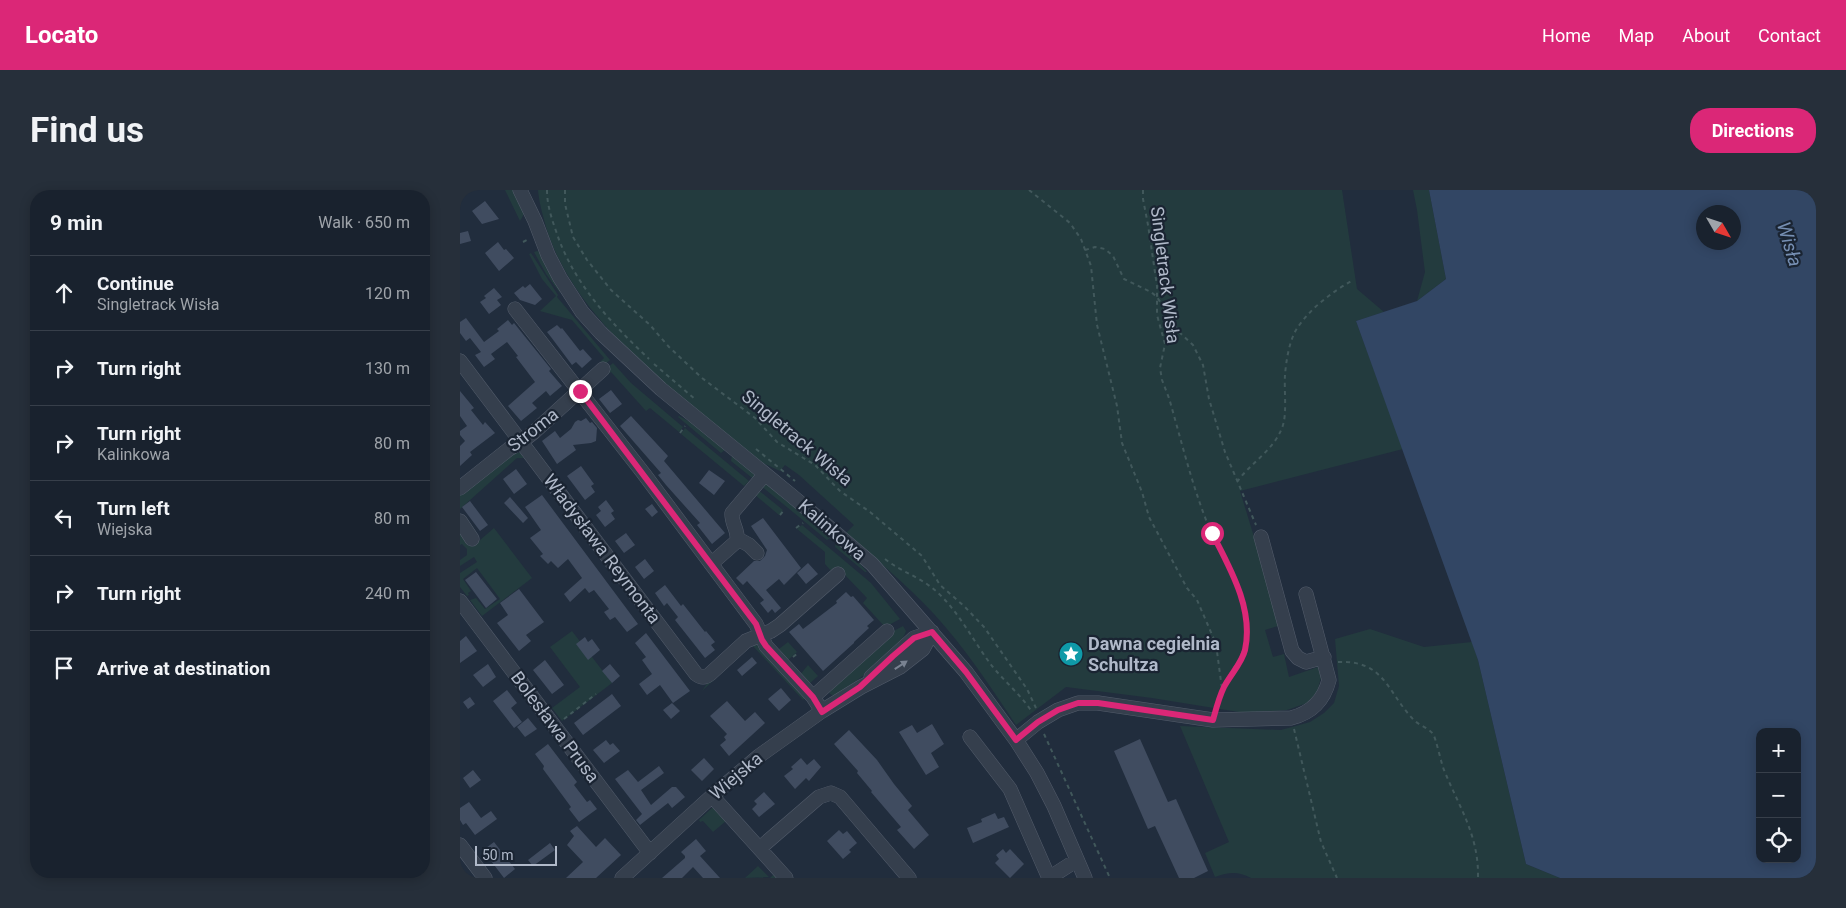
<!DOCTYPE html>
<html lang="en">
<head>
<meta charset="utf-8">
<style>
	:root { --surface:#19222e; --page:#262f3a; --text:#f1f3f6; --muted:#9fa4aa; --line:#373f4a; --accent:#db2777 }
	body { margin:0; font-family:Roboto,sans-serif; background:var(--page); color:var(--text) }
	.controls { position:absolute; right:15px; bottom:15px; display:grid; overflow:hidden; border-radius:10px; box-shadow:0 2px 12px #0003 }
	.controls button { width:45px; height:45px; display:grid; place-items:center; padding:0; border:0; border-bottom:1px solid var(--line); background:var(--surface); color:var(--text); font:25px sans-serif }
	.compass { position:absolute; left:1236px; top:15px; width:45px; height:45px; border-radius:50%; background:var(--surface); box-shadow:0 2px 12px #0003; rotate:129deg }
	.scale { position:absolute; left:15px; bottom:12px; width:82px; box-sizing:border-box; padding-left:5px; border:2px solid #b0b9c9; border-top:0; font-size:14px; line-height:18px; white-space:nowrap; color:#b0b9c9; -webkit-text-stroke:4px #1a2432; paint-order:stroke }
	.stop { position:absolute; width:15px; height:15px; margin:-11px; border:4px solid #db2777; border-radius:50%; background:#fff }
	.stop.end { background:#db2777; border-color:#fff; box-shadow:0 1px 5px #0008 }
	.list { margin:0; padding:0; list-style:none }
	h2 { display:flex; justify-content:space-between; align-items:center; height:65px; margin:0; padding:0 20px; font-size:21px }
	h2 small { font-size:16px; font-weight:400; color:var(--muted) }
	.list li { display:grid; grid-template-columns:32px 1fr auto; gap:15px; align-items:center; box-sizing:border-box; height:75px; padding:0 20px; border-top:1px solid var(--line) }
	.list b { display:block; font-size:19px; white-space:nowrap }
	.list p { margin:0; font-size:16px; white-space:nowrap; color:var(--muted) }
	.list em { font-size:16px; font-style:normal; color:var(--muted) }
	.icon { flex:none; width:28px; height:28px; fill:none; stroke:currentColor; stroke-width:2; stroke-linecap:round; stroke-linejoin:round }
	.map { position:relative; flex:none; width:1356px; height:688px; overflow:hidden; border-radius:20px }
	header { display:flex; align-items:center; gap:30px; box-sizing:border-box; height:70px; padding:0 25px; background:var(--accent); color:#fff }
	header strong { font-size:24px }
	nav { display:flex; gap:28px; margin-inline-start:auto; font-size:18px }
	.intro { display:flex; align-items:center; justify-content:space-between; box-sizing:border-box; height:120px; padding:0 30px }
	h1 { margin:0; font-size:35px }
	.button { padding:12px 22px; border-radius:20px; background:var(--accent); color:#fff; font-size:18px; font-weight:700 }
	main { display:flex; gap:30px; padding:0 30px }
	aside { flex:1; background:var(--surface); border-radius:20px; box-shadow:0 2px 12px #0003 }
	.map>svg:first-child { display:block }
</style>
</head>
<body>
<header>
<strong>Locato</strong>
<nav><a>Home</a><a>Map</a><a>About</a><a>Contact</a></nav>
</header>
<div class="intro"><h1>Find us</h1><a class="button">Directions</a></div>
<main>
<aside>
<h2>9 min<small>Walk · 650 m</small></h2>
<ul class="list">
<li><svg class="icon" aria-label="ahead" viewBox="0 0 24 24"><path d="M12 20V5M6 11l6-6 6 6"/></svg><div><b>Continue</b><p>Singletrack Wisła</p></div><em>120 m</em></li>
<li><svg class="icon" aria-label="right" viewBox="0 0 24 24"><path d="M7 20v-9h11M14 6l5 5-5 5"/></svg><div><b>Turn right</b></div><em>130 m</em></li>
<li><svg class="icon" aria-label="right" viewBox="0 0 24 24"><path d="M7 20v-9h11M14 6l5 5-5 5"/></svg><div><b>Turn right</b><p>Kalinkowa</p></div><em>80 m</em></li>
<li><svg class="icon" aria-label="left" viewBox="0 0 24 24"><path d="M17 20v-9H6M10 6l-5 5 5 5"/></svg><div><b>Turn left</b><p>Wiejska</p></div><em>80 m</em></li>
<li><svg class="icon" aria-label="right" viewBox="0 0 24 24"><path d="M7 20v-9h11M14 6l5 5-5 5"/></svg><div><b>Turn right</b></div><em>240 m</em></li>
<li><svg class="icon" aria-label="arrive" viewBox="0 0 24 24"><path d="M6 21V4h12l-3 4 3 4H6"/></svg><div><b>Arrive at destination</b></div></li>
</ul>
</aside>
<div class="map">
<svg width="1356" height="688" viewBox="0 0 1356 688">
	<rect width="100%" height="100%" fill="#212d3d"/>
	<path fill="#233b3e" d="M45,0H53L64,24L60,31Z
		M78,0H882L897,99L924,122L896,131L943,259L780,301L821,435L805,440L813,467L824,464L829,487L858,477L861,487L857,503L847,513L827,520L785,523L692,508L606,497L556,535C531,497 505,458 474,424C447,395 416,369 386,343L394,335L339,285L325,275L320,281L299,271C223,207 116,135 86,37C83,25 79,13 78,0Z
		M953,0H969L986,89L957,111L965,82L957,20Z
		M77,61L80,62L101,101L100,103L86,84L74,62Z
		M71,63L98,105L97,107L150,170L143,176L140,172L144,168L112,130L80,121L96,106L82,89L69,64Z
		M153,173L171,193L223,237L219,242L190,218L186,221L151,182L148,184L145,180Z
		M219,226L232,233L265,260L261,263L218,227Z
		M225,238L289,291L284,296L221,244Z
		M59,261L64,268H57L0,319V305L50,263H59Z
		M272,265L299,287L296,291L271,271Z
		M304,292L372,347L367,350L300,295Z
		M297,299L323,320L319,325L294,304Z
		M342,335L411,393L440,429L425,437L403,413L407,408L385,385L374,381L372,382L365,374V362L337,339Z
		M34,338L72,388L22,426L10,410L16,408L25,419L40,409L17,378L3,389L11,401L8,403L9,405L7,406L0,397V383L17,372L14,367L0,376V370L7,365V359L2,354L0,355V340L12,357Z
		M376,351L391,363L407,382H405L375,357Z
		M443,436L446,441C440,461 392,495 374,506L370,504L368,499L428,444Z
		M910,439L964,457L1012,452L1018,470L1066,674L1100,688H791C778,681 769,682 755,687L745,663L769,652L720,536L821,540L850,532L864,523L874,513L879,496L875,449Z
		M112,441L152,493L102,531L92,518L120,497L90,457Z
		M295,452L346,507L343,510L292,455L242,501L248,492L291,453Z
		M328,452L337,462L327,471L318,462L319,459Z
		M348,475L358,486L349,494L340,485Z
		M253,617L324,688H310L314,684L266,631L253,642L243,631L240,632L239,630Z
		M298,676L309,687L285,688Z"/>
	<path fill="#324664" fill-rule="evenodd" d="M969,0H1356V688H1100L1066,674L1018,470L896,131L957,111L986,89ZM1244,22H1274V52H1244ZM1300,542H1337V669H1300Z"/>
	<path fill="#404c60" d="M25,11L39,29L22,34L12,21Z
		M8,41L11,51L0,54V43Z
		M38,52L44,60L46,59L54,68L39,81L25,63Z
		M70,94L82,109L75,115L60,110L54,103L63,96L65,98Z
		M34,98L42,107L37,110L41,115L29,124L20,112L26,108L24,106Z
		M6,128L24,152L39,141L37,139L48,130L52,135L54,133L91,179L89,181L102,196L90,206L86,201L72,213L77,218L61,231L48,216L75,192L56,167L58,166L47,152L31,164L35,169L24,177L15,165L21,162L10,148L6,151L0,143V132Z
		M97,135L101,139L102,138L120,161L123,159L132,169L122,178L116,172L112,175L91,147L87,142Z
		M151,200L162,214L150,223L139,209Z
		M0,201L14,218L11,220L23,235L25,232L35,243L10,262L12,265L0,276V256L5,251L0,245V241L7,236L0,226Z
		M171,226L208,266L204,271L265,343L252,354L237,335L240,333L206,295L198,285L201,283L160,236Z
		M126,228L130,233L132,232L137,238L136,251L131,253L113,255L116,260L97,274L82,251L95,241L100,248L111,239L115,232L118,230L121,231Z
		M121,276L134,294L131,296L135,302L125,310L107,286Z
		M56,279L67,294L54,304L43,289Z
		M249,280L265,291L254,305L239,293Z
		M82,305L178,434L167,442L155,427L150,430L144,422L149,419L134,400L129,403L125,398L110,412L104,404L122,388L108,369L98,378L91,371L88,374L80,366L83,364L70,348L81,340L65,317Z
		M50,307L68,328L63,333L44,313Z
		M146,310L154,321L151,323L155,329L145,337L136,325L141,321L138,317Z
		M10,311L28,335L20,341L2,317Z
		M192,314L198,322L192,327L185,319Z
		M303,328L341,378L324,395L319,389L306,400L321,418L315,423L312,419L308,423L300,413L304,410L287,391L283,395L276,388L294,371H300L305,366L307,360L291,336Z
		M166,343L175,355L164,363L155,351Z
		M185,369L194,381L184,389L175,377Z
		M348,373L358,384L346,394L337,383Z
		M16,382L37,409L26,418L5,390Z
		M205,395L221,416L223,414L245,442L246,441L255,452L251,455L255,460L245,468L215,430L218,427L207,413L204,416L195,403Z
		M59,399L84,432L66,445L71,451L59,461L37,433L48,425L40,413Z
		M386,402L391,407L393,406L414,430L407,436L409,438L394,452V453L363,481L329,442L339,434L343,439L377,413L376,411Z
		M186,443L230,501L213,513L200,495L187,505L179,494L192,484L182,470L186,467L175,453Z
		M6,446L17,461L0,473V451Z
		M125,447L128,452L132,449L140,460L128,470L116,454Z
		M292,467L297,473L282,486L277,480Z
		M85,470L104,495L92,504L73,480Z
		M28,474L36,487L23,497L13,485Z
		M150,474L160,486L152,493L142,481Z
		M321,498L331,510L319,521L308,509Z
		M47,500L57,513L51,518L62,532L54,538L33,511Z
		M152,504L161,516L123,545L114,533Z
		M10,507L15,514L8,519L3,512Z
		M267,511L285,531L295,522L305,533L269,566L260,555L266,550L264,547L267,544L250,526Z
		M212,513L220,521L211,529L203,520Z
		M68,528L77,539L65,547L57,537Z
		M472,534L484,554L471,563L479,577L466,585L439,542L452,535L457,543Z
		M389,540L417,570L434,594L452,616L448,620L469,645L454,659L437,640L441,637L411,602L412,601L397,583L398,581L374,554Z
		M680,549L708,612L716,609L748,681L734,688H719L695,636L688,639L654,561Z
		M146,550L150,555L153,553L160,561L144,573L133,560Z
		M88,554L117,592L114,595L127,612L130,610L137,619L119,632L109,619L111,617L83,579L84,576L75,564Z
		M244,568L254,579L242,591L231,580Z
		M341,568L347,575L354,569L361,577L349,591L346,588L335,599L324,586L333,579L331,577Z
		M199,576L204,583L181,600L191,615L212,597H216L225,607L212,618L208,613L180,635L176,630L182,624L155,589L168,580L178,592Z
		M13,580L21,590L10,598L3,588Z
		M304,602L315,614L299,627L292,619L297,614L294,611Z
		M9,612L21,628L31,621L37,629L15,645L6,633L3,635L0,630V618Z
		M535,623L538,629L544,627L549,637L513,653L507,638L522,632L521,629Z
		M117,636L136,657L145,648L161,665L136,688H106L123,672L107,655L114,646L110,641Z
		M379,640L383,644L387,641L397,653L389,660L391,662L383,669L367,651Z
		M236,649L246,661L240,666L260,688H243L233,677L222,688H202L225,668V666L221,662Z
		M34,652L55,679L44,688L25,663L28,660L26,658Z
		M90,653L95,660L73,676L68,670Z
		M543,659L546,663L550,659L564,674L550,688L535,673L539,669L536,665Z"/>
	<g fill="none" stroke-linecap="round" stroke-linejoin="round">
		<defs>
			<path id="minor" d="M60,0L75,31L88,65L100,88L122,122L141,143L201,199L332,306L412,374L506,482L556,550L577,583L594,616L625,688
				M55,119L184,284L296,434L306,456L353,507L362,521
				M0,171L236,484C241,488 245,488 250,484L286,451L311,441L320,435L378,384
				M0,298L49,259L61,252L74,242L143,179
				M0,331L12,349
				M801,347L832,461L838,468L846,472L864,467
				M278,349L289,355L297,363
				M251,374L277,351C279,341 271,333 272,323L305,284
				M0,411L190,663
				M411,487L454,448L472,442
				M353,507L427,441
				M510,547L550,599L589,688
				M556,550L578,532L598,520L618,513H638L753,530L831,528C851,523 864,510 869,490L846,404
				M252,606L326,688
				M0,655L25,688
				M300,658L359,607L371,603L380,607L449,688
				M162,688L252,606L299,566L362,521L401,497L440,477L463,459L472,442
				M589,688L617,670"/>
		</defs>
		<use href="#minor" stroke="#535c6b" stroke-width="15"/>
		<path stroke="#41585b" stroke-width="2" stroke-dasharray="4 4" stroke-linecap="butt" d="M87,0C87,14 91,27 96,41C113,93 150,132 189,169
			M105,0V14L113,47L127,70L151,100L190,135L209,157L242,188L295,228L317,252L355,275L380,301L410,322L462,366L480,395L504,416L524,437L567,499L576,518
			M569,0L610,33L621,49L631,76L637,135L657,216L662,253L682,302L689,327L727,398L737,410L747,433L756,454L762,499
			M683,0V9L688,35L697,96V125L705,154L700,178L702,190L709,208C722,253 733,300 751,342C765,372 790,406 787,441C784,471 772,475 762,500C760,505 759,512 757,518
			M63,52L67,50
			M625,60L635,57L645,59L653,66L664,89L691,102L697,107L720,143L733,155L743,175L749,209L765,262L796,335
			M194,174L236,210
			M220,243L225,236
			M296,259L335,291
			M777,292C791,272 815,260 823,235C827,222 824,200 825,185C826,172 829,152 836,140C849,119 872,102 893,90
			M320,325L325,319
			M336,338L343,333
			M425,369C440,381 457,386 471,397C496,416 513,451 532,476C545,492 561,505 572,522
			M333,467L338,463
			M878,472C924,470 927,501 952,528C957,535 968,537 973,544C976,548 981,573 984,580C999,617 1019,645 1018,688
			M104,529L136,504
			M834,539L861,652L877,688
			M584,544L650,688"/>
		<use href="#minor" stroke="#353f4d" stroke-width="14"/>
	</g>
	<defs><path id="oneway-solid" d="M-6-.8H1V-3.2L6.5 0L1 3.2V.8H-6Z" transform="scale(1.25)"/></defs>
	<use fill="#798291" href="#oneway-solid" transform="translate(441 475) rotate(-33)"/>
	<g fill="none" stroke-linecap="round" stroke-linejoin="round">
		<path stroke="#db2777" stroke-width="6" d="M120,201L296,434L302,450L306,456L353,507L362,522L400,497L433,466L454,448L472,442L506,482L556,550L578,532L598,520L618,513H638L753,530C756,519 759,507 764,497C770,485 782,473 785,460C794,419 770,378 752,343"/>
	</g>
	<defs>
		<symbol id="sight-disc" viewBox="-11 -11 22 22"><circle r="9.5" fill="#0f9aa8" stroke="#1a2432"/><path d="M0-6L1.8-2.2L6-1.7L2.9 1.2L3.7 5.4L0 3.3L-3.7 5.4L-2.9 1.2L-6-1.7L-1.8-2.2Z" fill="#fff"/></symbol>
	</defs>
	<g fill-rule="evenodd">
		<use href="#sight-disc" x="597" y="450" width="28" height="28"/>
	</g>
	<g text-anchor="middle" stroke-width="4.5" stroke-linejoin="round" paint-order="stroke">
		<g font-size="18" fill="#b0b9c9" stroke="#1a2432">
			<text transform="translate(705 85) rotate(83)" y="6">Singletrack Wisła</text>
			<text transform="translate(73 240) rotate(-38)" y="6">Stroma</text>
			<text transform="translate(337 248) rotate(40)" y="6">Singletrack Wisła</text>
			<text transform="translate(372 340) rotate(41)" y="6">Kalinkowa</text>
			<text transform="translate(142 359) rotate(53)" y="6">Władysława Reymonta</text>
			<text transform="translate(95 537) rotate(53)" y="6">Bolesława Prusa</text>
			<text transform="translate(276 586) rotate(-40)" y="6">Wiejska</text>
		</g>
		<g font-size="18" font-weight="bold" fill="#b0b9c9" stroke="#1a2432" text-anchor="start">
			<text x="628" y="460">Dawna cegielnia<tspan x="628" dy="21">Schultza</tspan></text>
		</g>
		<g font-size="19" font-style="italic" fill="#768fb3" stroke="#1a2432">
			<text transform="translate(1330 54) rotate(73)" y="7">Wisła</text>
		</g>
	</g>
</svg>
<div class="controls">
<button>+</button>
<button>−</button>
<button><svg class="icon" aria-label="locate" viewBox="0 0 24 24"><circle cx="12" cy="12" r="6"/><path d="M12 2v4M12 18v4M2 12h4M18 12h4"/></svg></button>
</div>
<svg class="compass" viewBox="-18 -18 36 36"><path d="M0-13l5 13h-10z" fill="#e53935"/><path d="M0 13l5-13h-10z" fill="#9fa4aa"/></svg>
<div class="scale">50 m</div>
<div class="stop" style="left:752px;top:343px"></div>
<div class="stop end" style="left:120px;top:201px"></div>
</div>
</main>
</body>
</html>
